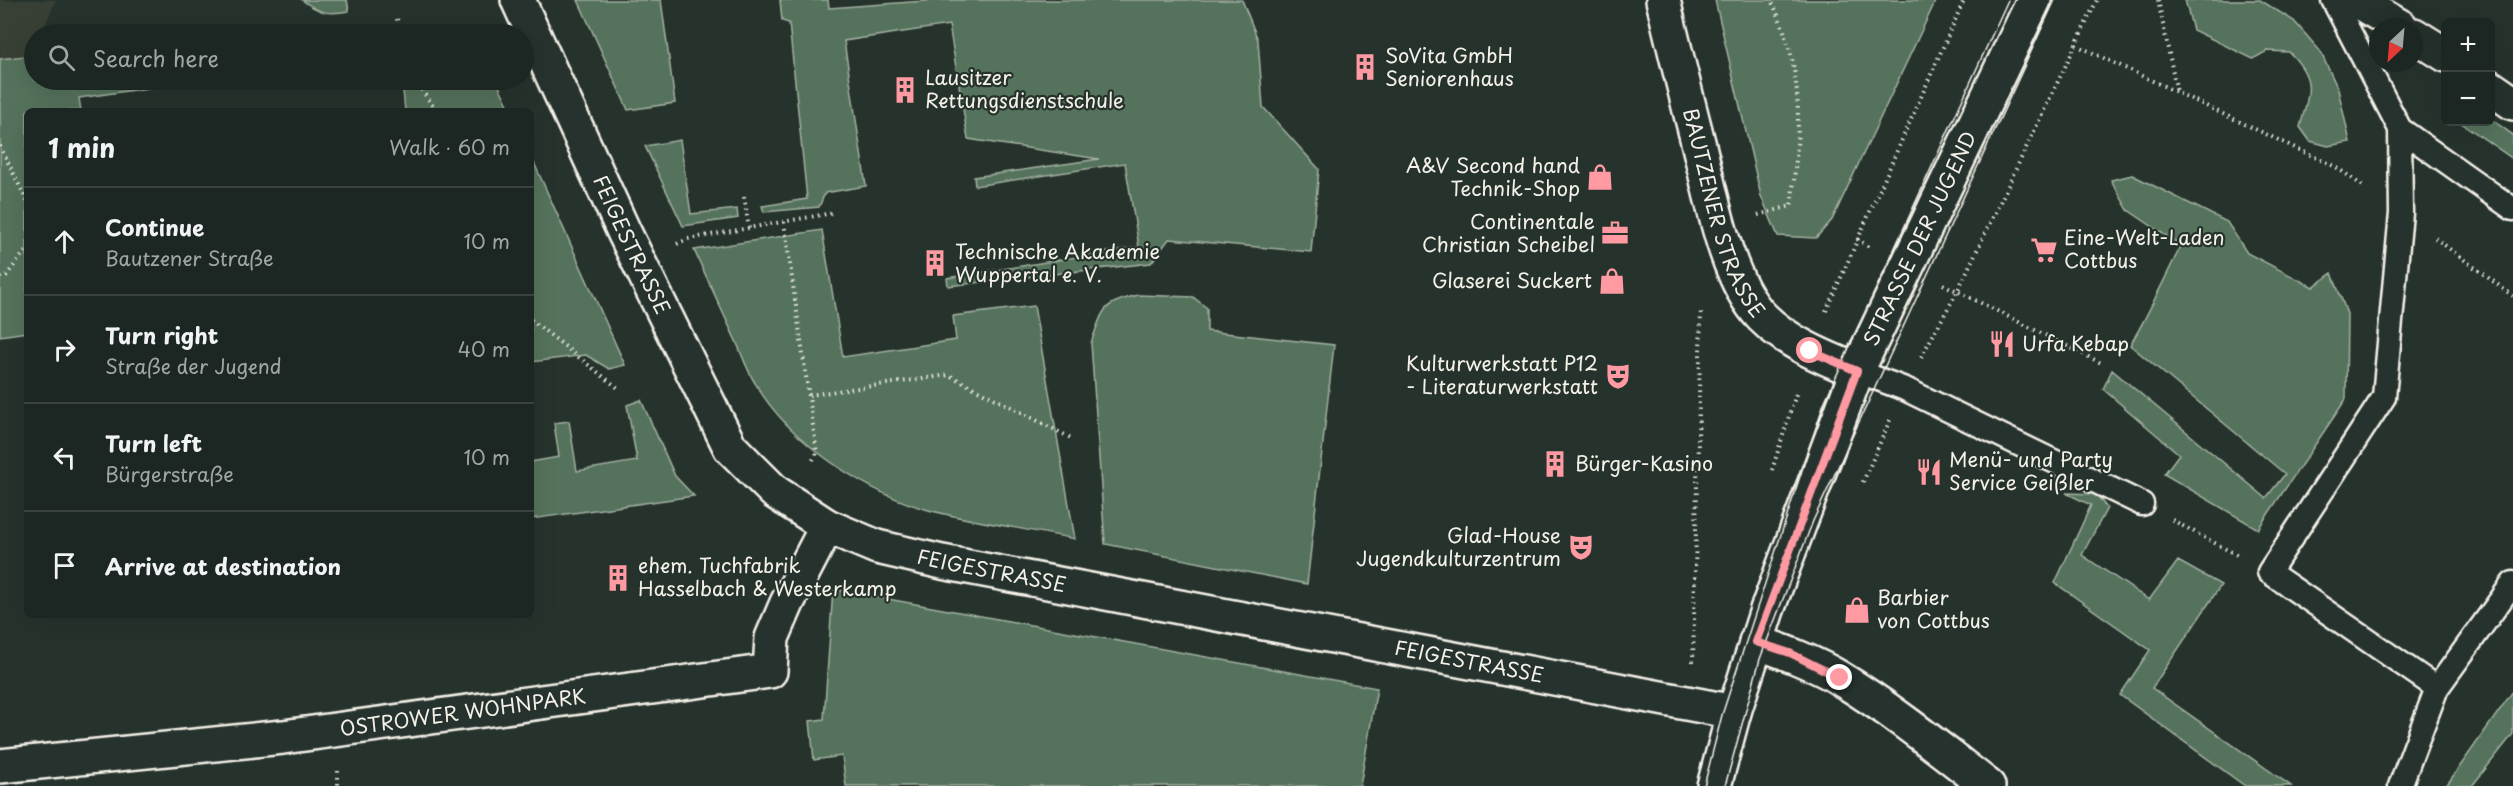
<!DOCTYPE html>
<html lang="en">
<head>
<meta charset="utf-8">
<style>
	:root { --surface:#1c2622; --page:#29322f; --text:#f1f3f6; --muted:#a0a5a5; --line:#3a4340 }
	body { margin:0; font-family:"Playpen Sans",sans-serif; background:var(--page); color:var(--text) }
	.controls { position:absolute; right:18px; top:18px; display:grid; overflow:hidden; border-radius:9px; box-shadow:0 6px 24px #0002 }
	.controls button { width:54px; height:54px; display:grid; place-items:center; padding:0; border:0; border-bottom:2px solid var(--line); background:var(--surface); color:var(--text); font:30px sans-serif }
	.compass { position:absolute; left:2369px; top:18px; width:54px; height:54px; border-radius:50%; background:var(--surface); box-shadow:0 6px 24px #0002; rotate:206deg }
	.stop { position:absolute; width:18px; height:18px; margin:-14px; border:4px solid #ff9aa2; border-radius:50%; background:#fff }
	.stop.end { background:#ff9aa2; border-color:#fff; box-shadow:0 2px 6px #0008 }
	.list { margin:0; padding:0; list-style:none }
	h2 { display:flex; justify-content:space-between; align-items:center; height:78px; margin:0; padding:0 24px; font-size:26px }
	h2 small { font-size:20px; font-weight:400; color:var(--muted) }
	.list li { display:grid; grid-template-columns:39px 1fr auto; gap:18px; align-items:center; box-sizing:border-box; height:108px; padding:0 24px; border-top:2px solid var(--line) }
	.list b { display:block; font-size:22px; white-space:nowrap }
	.list p { margin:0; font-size:20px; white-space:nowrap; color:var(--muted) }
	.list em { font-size:20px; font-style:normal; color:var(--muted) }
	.icon { flex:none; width:33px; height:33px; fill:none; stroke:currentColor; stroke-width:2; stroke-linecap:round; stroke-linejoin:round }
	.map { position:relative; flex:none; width:2513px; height:786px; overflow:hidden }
	.search { position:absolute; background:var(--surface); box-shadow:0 6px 24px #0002; left:24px; top:24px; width:510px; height:66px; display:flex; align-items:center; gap:15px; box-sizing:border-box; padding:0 21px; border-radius:33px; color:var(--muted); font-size:22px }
	.panel { position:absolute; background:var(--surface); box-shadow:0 6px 24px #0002; left:24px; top:108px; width:510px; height:510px; border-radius:9px }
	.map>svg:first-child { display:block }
</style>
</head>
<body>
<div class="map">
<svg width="2513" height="786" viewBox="0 0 2513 786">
	<rect width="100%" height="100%" fill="#26332d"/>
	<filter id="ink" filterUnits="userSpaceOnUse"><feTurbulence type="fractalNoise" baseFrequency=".0167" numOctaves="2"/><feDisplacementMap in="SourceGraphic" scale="12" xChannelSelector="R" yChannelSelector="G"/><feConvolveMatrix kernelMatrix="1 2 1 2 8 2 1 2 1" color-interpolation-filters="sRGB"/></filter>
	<g filter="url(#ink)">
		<path fill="#384036" d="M0,0H56L41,34H34V49L32,55L0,59Z"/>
		<path fill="#55735c" stroke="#a4b2a2" stroke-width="1.5" d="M302,0H347L349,11C328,15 319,13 302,0Z
			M578,0H661L675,103L628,110Z
			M780,0H828L829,8L939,0H1242L1258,40L1263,107L1319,169L1311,252L1169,239L1151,263L948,286L947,278L1139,247L1125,163L975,186L974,177L1099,159L968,139L949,25L844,41L866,186L825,193L819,207L764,212L762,206L807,199L789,23L782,21Z
			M1715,0H1936L1832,220L1816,238L1778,236L1761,196Z
			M2185,0H2260L2294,21L2320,51L2338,89L2350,142L2328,146L2310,141L2300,127C2309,92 2317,80 2289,52L2267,51L2253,59L2193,30Z
			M34,55V80H167L168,85L79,98L81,111H27V332L0,336V59Z
			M402,80H496L511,111H405Z
			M2491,119L2513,135V159L2460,122H2490Z
			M680,140L691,214L737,209L738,218L683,226L645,146Z
			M531,156L625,365L609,369L586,355L531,362Z
			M2132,175L2227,222L2247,253L2313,287L2332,273L2347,314L2346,399L2258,529L2164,474L2179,454L2103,389L2112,370L2266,498L2285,474L2130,345C2149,314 2164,279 2181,246L2128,210L2111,180Z
			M822,230L843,357L956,340L953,316L1034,306L1075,539C1028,529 979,523 932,511C867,494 789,442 755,383C747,370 742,355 736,341C722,311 708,281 694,250Z
			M1138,295L1193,297L1207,308V331L1334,345L1307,584L1105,544L1091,343C1104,308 1101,304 1138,295Z
			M641,400L675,476L694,496L531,519V462L559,457L554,423L569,421L577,471L637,461L627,405Z
			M2066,493L2096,494L2107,508L2082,555L2149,600L2178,561L2221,585L2152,688L2291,786H2245L2120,695L2150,650L2055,583L2091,505Z
			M833,589L1377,688L1360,786H846L842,756L814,760L810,721L824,719Z
			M2513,691V734L2472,786H2446Z"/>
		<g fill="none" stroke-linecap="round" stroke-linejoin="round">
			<defs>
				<path id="service" d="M2333,0L2400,129L2401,213L2384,397L2269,572L2437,688L2513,583
					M2400,129L2513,209
					M1857,371L1905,389L2142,504
					M2400,786L2437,688"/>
				<g id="minor">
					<path id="s1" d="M518,0L624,232L730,447L775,492L827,526L877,547L942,562L1734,712"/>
					<path id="s2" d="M1663,0C1674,48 1686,95 1698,142C1711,193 1725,279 1762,317C1788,343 1823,357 1857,371"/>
					<path d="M2355,0L2401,27"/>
					<path d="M2414,35L2446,55"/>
					<path d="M2490,87L2513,103"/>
					<path d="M1756,642C1785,652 1815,663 1841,679C1892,710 1940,749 1988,786"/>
					<path id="s3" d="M0,766L283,737L770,671L772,638L787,603L827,526"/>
				</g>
				<g id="secondary">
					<path id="s4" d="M1714,786L1734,712L1767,610L1857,371L2034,0"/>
				</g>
			</defs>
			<use href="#service" stroke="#f4f1e8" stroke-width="27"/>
			<use href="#minor" stroke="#f4f1e8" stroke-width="38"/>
			<use href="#secondary" stroke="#f4f1e8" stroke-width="38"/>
			<path stroke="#f4f1e8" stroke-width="4" stroke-dasharray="1.5 4.5" stroke-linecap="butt" d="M2158,0L2177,92
				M397,19L400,34
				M2076,45L2336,167L2363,186
				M414,80L437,111
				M0,146L27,201
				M744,197L749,228
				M1758,215L1791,206C1800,130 1806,71 1771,0
				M784,222L817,453L811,463
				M2435,238L2513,296
				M1857,239L1869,247
				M677,244L688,239L832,213
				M0,277L6,276L27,249
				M1943,284L2103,364
				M1826,311L1964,0
				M531,320L618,388
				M1921,357L1957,292L2097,0
				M809,395L949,375L1073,439
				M1772,470L1797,391
				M1863,482L1890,420
				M2172,520L2237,555
				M1693,662L1701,310
				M338,771V786"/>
			<use href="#service" stroke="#26332d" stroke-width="22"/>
			<use href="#minor" stroke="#26332d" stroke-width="33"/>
			<use href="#secondary" stroke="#26332d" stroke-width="33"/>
			<path stroke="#f4f1e8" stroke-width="1.5" d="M1704,786L1722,715L1824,403L2008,0
				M1725,786L1760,659L1813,521L2055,0"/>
		</g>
	</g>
	<g fill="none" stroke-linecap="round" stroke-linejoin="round" filter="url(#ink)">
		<path stroke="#ff9aa2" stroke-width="8" d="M1810,351L1857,371L1756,642L1790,653L1840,678"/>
	</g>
	<defs>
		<symbol id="building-bare" viewBox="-9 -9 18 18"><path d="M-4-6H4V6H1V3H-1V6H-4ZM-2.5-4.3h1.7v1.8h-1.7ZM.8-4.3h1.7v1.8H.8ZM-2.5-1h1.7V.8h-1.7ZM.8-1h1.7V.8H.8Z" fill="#ff9aa2" stroke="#26332d" stroke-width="2.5" paint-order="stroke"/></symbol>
		<symbol id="shop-bare" viewBox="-9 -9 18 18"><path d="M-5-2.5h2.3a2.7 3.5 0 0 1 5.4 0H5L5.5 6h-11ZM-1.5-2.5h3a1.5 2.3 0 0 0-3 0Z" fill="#ff9aa2" stroke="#26332d" stroke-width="2.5" paint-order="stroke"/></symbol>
		<symbol id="office-bare" viewBox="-9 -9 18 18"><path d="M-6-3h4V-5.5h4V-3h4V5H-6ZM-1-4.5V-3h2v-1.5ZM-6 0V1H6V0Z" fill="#ff9aa2" stroke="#26332d" stroke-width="2.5" paint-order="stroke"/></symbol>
		<symbol id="supermarket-bare" viewBox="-9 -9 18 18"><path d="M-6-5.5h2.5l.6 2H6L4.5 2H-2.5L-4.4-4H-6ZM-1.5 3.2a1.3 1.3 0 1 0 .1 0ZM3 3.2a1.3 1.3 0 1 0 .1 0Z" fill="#ff9aa2" stroke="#26332d" stroke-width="2.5" paint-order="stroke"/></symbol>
		<symbol id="restaurant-bare" viewBox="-9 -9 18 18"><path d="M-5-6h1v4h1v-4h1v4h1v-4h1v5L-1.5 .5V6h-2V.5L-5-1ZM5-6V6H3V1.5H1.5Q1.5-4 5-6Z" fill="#ff9aa2" stroke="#26332d" stroke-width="2.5" paint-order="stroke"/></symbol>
		<symbol id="theatre-bare" viewBox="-9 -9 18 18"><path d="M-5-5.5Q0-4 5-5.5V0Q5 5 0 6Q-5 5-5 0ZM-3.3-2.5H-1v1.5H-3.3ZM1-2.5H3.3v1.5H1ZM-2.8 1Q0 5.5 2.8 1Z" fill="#ff9aa2" stroke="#26332d" stroke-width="2.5" paint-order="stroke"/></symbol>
	</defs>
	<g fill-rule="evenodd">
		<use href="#building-bare" x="1346" y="48" width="38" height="38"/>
		<use href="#building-bare" x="886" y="71" width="38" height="38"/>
		<use href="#shop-bare" x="1581" y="158" width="38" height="38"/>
		<use href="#office-bare" x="1596" y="214" width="38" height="38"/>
		<use href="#supermarket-bare" x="2025" y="231" width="38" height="38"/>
		<use href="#building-bare" x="916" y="244" width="38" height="38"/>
		<use href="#shop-bare" x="1593" y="262" width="38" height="38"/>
		<use href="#restaurant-bare" x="1983" y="325" width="38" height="38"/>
		<use href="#theatre-bare" x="1599" y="357" width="38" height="38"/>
		<use href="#building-bare" x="1536" y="445" width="38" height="38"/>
		<use href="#restaurant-bare" x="1910" y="453" width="38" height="38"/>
		<use href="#theatre-bare" x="1562" y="528" width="38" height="38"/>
		<use href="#building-bare" x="599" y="559" width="38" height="38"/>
		<use href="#shop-bare" x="1838" y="591" width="38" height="38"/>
	</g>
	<g text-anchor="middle" stroke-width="4.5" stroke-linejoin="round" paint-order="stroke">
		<g font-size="20" fill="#f4f1e8" stroke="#26332d" text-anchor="start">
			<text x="1385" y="63">SoVita GmbH<tspan x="1385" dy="23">Seniorenhaus</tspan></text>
			<text x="925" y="85">Lausitzer<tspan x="925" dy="23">Rettungsdienstschule</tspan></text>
			<text x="1580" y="173" text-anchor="end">A&amp;V Second hand<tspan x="1580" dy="23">Technik-Shop</tspan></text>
			<text x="1595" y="229" text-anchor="end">Continentale<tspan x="1595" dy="23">Christian Scheibel</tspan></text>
			<text x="2064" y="245">Eine-Welt-Laden<tspan x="2064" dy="23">Cottbus</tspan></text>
			<text x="955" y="259">Technische Akademie<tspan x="955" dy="23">Wuppertal e. V.</tspan></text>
			<text x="1592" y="288" text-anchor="end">Glaserei Suckert</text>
			<text x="2022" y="351">Urfa Kebap</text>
			<text x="1598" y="371" text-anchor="end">Kulturwerkstatt P12<tspan x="1598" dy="23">- Literaturwerkstatt</tspan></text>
			<text x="1949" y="467">Menü- und Party<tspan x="1949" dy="23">Service Geißler</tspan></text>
			<text x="1575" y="471">Bürger-Kasino</text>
			<text x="1561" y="543" text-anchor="end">Glad-House<tspan x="1561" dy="23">Jugendkulturzentrum</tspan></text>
			<text x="638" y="573">ehem. Tuchfabrik<tspan x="638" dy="23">Hasselbach &amp; Westerkamp</tspan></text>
			<text x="1877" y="605">Barbier<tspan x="1877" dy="23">von Cottbus</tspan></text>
		</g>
		<g font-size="20" fill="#f4f1e8" stroke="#26332d">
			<text dy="7" stroke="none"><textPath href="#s2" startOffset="222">BAUTZENER STRASSE</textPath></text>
			<text dy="7" stroke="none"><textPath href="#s4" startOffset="586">STRASSE DER JUGEND</textPath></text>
			<text dy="7" stroke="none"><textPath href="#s1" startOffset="270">FEIGESTRASSE</textPath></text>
			<text dy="7" stroke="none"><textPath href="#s1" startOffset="792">FEIGESTRASSE</textPath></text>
			<text dy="7" stroke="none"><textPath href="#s1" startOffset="1278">FEIGESTRASSE</textPath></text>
			<text dy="7" stroke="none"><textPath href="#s3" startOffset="466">OSTROWER WOHNPARK</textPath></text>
		</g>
	</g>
</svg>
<div class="controls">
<button>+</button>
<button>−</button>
</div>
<svg class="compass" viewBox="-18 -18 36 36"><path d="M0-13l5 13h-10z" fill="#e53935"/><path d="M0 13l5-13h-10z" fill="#a0a5a5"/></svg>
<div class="stop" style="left:1810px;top:351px"></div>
<div class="stop end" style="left:1840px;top:678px"></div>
<div class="search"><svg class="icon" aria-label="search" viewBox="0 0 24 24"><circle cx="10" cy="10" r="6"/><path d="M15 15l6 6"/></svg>Search here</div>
<section class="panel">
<h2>1 min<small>Walk · 60 m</small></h2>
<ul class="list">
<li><svg class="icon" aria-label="ahead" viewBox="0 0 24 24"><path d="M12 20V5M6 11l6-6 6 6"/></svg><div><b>Continue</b><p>Bautzener Straße</p></div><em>10 m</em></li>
<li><svg class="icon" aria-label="right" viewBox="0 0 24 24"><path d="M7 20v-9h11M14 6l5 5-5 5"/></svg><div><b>Turn right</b><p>Straße der Jugend</p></div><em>40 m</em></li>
<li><svg class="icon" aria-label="left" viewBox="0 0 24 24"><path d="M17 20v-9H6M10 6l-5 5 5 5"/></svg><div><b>Turn left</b><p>Bürgerstraße</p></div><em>10 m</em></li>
<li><svg class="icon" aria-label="arrive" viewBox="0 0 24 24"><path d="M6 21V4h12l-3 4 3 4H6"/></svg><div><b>Arrive at destination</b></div></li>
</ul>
</section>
</div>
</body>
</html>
